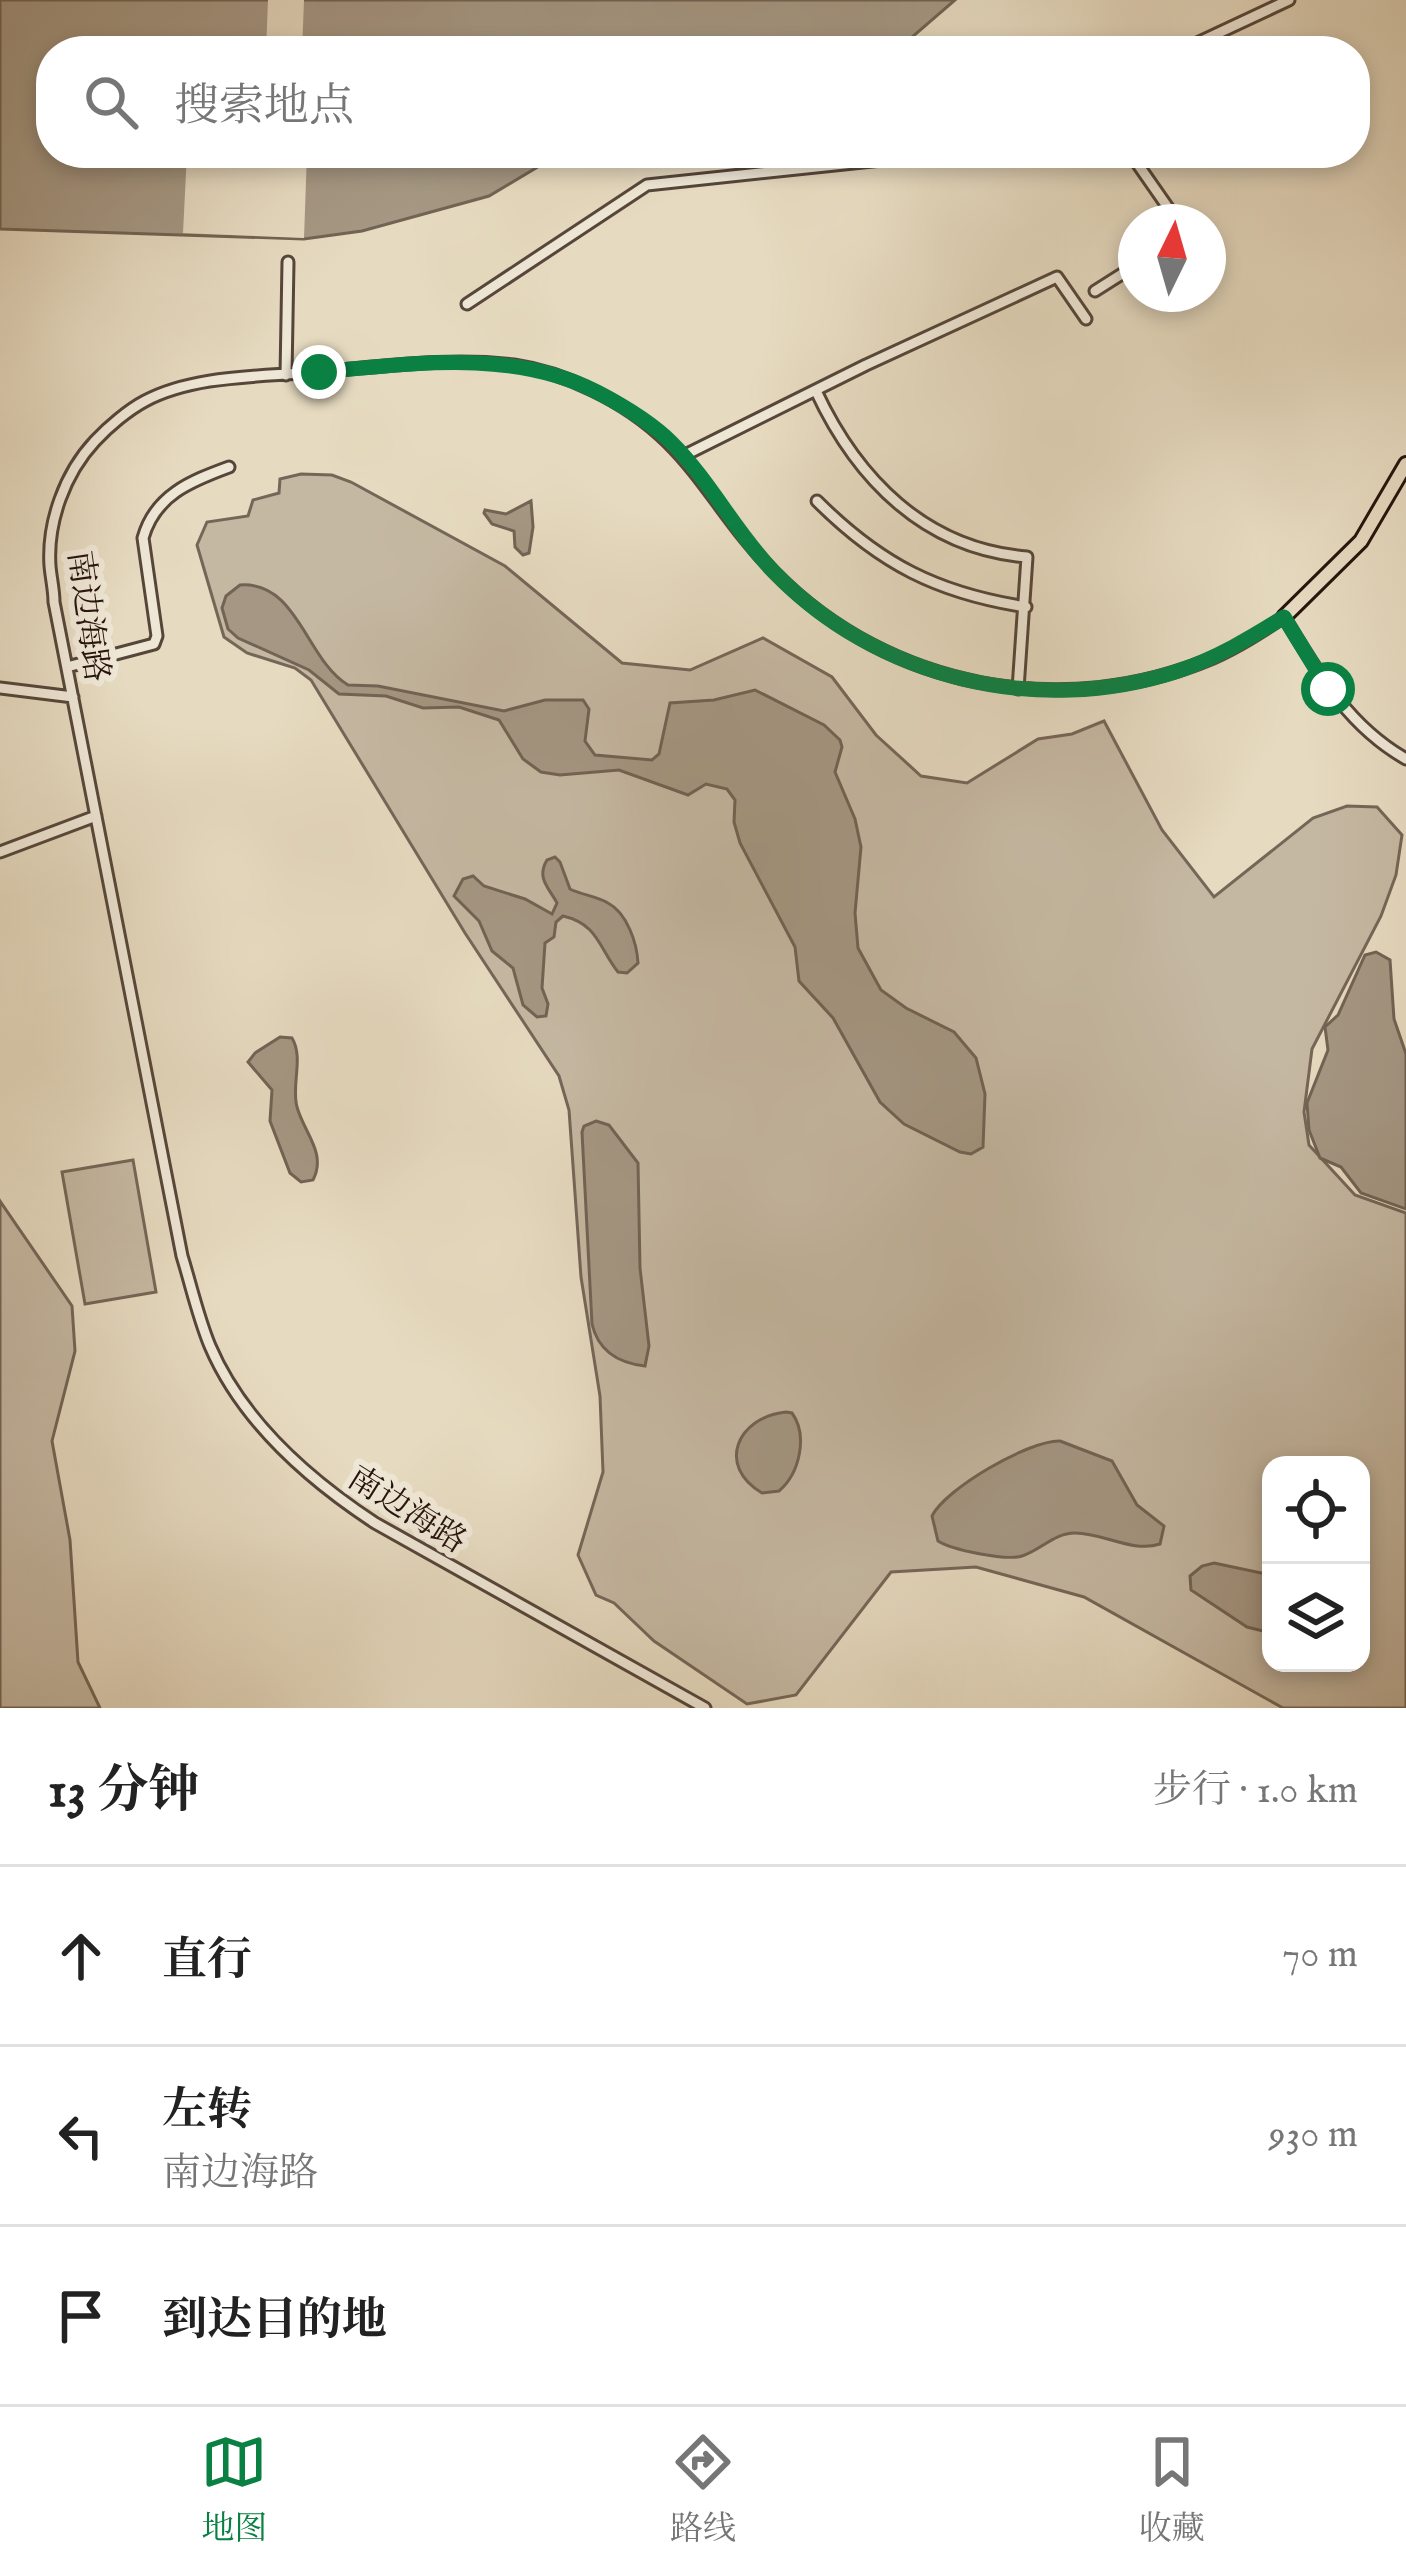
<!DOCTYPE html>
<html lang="zh">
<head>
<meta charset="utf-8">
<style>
	:root { --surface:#fff; --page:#f2f2f2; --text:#222; --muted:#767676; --line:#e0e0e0; --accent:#0b8043 }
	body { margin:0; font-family:"IM FELL English","Noto Serif SC",serif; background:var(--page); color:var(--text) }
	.controls { position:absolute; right:36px; bottom:36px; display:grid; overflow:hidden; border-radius:24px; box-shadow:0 6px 18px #0003 }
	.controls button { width:108px; height:108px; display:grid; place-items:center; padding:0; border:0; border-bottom:3px solid var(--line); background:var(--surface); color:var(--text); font:60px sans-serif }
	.compass { position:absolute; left:1118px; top:204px; width:108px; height:108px; border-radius:50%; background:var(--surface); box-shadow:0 6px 18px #0003; rotate:5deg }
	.stop { position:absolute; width:36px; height:36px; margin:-27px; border:9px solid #0b8043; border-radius:50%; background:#fff }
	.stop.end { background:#0b8043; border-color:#fff; box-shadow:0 3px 12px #0008 }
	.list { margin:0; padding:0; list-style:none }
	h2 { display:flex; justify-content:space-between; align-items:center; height:156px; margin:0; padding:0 48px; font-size:51px }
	h2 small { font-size:39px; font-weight:400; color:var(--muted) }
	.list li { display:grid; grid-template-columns:78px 1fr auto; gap:36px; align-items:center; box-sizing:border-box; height:180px; padding:0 48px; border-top:3px solid var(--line) }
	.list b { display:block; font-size:45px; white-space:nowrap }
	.list p { margin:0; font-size:39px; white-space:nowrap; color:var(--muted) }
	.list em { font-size:39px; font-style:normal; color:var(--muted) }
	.icon { flex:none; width:66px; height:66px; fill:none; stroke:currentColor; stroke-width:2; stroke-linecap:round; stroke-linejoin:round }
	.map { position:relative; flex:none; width:1406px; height:1708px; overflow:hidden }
	.search { position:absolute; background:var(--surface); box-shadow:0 6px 18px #0003; left:36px; right:36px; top:36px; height:132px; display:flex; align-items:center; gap:30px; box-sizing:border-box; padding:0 42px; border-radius:48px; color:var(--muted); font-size:45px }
	.sheet { height:696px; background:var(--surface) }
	nav { display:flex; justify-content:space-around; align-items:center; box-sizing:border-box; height:168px; border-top:3px solid var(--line); background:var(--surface); font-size:33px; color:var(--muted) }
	nav a { display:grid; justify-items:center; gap:6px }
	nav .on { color:var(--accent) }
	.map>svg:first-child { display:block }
</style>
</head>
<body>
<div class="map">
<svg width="1406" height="1708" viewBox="0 0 1406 1708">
	<rect width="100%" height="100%" fill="#e6dac0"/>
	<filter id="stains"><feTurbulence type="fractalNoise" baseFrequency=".00167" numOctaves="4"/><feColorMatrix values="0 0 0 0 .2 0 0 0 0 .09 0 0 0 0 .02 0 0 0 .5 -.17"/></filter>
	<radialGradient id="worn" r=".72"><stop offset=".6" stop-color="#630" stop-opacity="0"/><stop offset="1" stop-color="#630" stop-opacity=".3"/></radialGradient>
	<path fill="#c5b8a2" stroke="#766658" stroke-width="3" fill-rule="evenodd" d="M301,474L332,475L351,482L505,566L622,663L690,670L763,638L832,677L876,735L921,776L967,783L1038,739L1072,734L1104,721L1162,830L1214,897L1313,818L1347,806L1377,807L1402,835L1396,875L1381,916L1312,1049L1304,1112L1309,1145L1355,1195L1406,1213V1708H1283L1084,1597L976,1567L891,1572L796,1695L747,1704L654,1641L614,1603L596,1595L578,1555L603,1472L600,1396L581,1277L569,1110L559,1076L465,933L311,680L295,668L247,653L224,637L197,545L207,522L248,516L253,500L279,493L280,479ZM1271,1465H1361V1663H1271Z
		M133,1160L156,1292L85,1304L62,1172Z
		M0,1201L72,1306L75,1351L52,1441L70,1540L78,1662L100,1708H0Z"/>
	<path fill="#a59783" stroke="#726354" stroke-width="3" d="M0,0H955L896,51H51V153H561L489,196L362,231L304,239L0,229Z
		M531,501L533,527L529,553L523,555L515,547L514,531L492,524L484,513L485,510L506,514Z
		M240,585C298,581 306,660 348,685L378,686L504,711L545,700H583L589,709L585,741L595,755L652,760L659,754L670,703L714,700L755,690L824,725L840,740L842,747L835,772L855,819L861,847L855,913L858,948L881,990L906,1008L954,1032L976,1058L985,1094L983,1147L971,1154L960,1152L904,1124L880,1102L833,1018L799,981L795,947L740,843L734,822L735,800L727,789L706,784L688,795L619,770L560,775L541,772L523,759L499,720L459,707L423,708L386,696L339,694L309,670L238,638L228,629L222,608L226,596Z
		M555,857L560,862L570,889C582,895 596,896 608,903C627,913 637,943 638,963L627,973L618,972C599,948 598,924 563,916L556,922L554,937L545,943L542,988L548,1004L546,1016L537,1017L523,1005L513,968L492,951L479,921L454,896L463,879L473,876L484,886L525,899L552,914L557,903C549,888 536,878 547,860Z
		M1376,952L1390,960L1394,1019L1406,1054V1209L1361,1193L1341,1167L1320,1158L1309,1130L1307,1103L1328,1050L1325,1027L1338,1015L1365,955Z
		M280,1037L292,1038C304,1058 291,1085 297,1107C304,1133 327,1153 313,1180L301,1182L290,1173L270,1121L272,1090L248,1062L255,1053Z
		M596,1121L609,1125L638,1163L640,1268L649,1346L645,1366C618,1363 598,1350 592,1324L582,1132L584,1126Z
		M786,1412L792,1413C808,1435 800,1473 779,1491L762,1493C716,1466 737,1417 786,1412Z
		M1060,1441L1112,1461L1137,1505L1164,1526L1160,1544C1132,1553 1104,1533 1075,1533C1054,1533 1041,1550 1022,1556C1006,1561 952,1550 938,1541L932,1516C945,1489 1029,1440 1060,1441Z
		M1214,1563L1271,1575V1633L1247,1627L1191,1590L1190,1576L1202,1566Z"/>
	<path fill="#e6dac0" d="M268,0H304L302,51H266Z
		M187,153H307L304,238L183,233Z"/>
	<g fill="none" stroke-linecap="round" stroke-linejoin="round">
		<defs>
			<path id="minor" d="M1180,51L1289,0
				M1130,153L1178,222
				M1095,291L1136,265
				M467,304L647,185L920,156
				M286,375L288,262
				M816,391C857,479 925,549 1027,557L1018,689
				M683,456L866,365L1057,277L1086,319
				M817,501C880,564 937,593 1026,607
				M67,667L154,644L157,636L143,538C155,495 191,481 229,467
				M0,688L73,697
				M0,852L96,816
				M705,1708L375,1523C308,1479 242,1421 210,1346C198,1317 191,1285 182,1256L54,602C54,590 51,578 50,566C47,522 65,473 95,441C108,427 128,410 145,401C194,375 260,377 314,372C380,367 449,357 514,365C541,369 568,378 592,390C691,437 706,503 776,574C890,689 1064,721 1213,658C1238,647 1261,632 1284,617C1318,673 1348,726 1406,759"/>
			<path id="major" d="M1284,617L1361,541L1406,464"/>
		</defs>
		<use href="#minor" stroke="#56463a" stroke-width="15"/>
		<use href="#major" stroke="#26140d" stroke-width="18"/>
		<use href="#minor" stroke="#efe7d6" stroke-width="9"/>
		<use href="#major" stroke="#e6dac0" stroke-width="12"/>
	</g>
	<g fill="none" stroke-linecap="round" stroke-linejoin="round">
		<path stroke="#0b8043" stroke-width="15" d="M319,372C410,364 512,348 597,392C624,406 651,422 672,443C711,482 736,533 774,572C877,679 1038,717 1178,671C1217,658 1250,638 1284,617L1328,689"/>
	</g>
	<g text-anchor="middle" stroke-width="12" stroke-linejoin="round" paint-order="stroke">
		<g font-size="33" fill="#26140d" stroke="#efe7d6">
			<text transform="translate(90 616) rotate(82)" y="12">南边海路</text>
			<text transform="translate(408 1508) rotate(32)" y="12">南边海路</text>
		</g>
	</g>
	<rect width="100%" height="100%" filter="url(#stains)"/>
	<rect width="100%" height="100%" fill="url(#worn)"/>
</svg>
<div class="controls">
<button><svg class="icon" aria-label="locate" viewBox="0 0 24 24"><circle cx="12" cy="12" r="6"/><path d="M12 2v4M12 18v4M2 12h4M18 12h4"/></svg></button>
<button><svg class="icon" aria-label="layers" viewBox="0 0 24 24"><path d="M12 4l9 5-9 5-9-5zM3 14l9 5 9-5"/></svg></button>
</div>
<svg class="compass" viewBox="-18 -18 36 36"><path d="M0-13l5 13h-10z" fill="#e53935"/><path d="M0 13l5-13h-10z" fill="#767676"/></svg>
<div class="stop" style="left:1328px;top:689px"></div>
<div class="stop end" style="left:319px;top:372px"></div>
<div class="search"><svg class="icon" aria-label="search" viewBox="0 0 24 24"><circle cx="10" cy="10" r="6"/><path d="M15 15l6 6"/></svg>搜索地点</div>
</div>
<section class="sheet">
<h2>13 分钟<small>步行 · 1.0 km</small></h2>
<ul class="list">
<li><svg class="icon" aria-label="ahead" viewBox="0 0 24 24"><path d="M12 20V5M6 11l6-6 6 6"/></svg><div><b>直行</b></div><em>70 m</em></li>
<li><svg class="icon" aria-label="left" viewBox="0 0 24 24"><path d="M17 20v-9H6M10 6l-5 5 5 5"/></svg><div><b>左转</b><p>南边海路</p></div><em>930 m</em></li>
<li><svg class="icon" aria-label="arrive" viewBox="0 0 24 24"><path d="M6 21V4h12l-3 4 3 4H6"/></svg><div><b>到达目的地</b></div></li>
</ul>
</section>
<nav>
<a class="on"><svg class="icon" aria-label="map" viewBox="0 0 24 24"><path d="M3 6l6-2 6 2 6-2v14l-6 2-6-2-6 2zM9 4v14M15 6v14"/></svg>地图</a>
<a><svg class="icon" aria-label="directions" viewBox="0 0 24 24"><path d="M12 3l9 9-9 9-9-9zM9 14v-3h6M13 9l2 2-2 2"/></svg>路线</a>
<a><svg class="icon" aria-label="saved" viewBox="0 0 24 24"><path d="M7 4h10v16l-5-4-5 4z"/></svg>收藏</a>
</nav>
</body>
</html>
